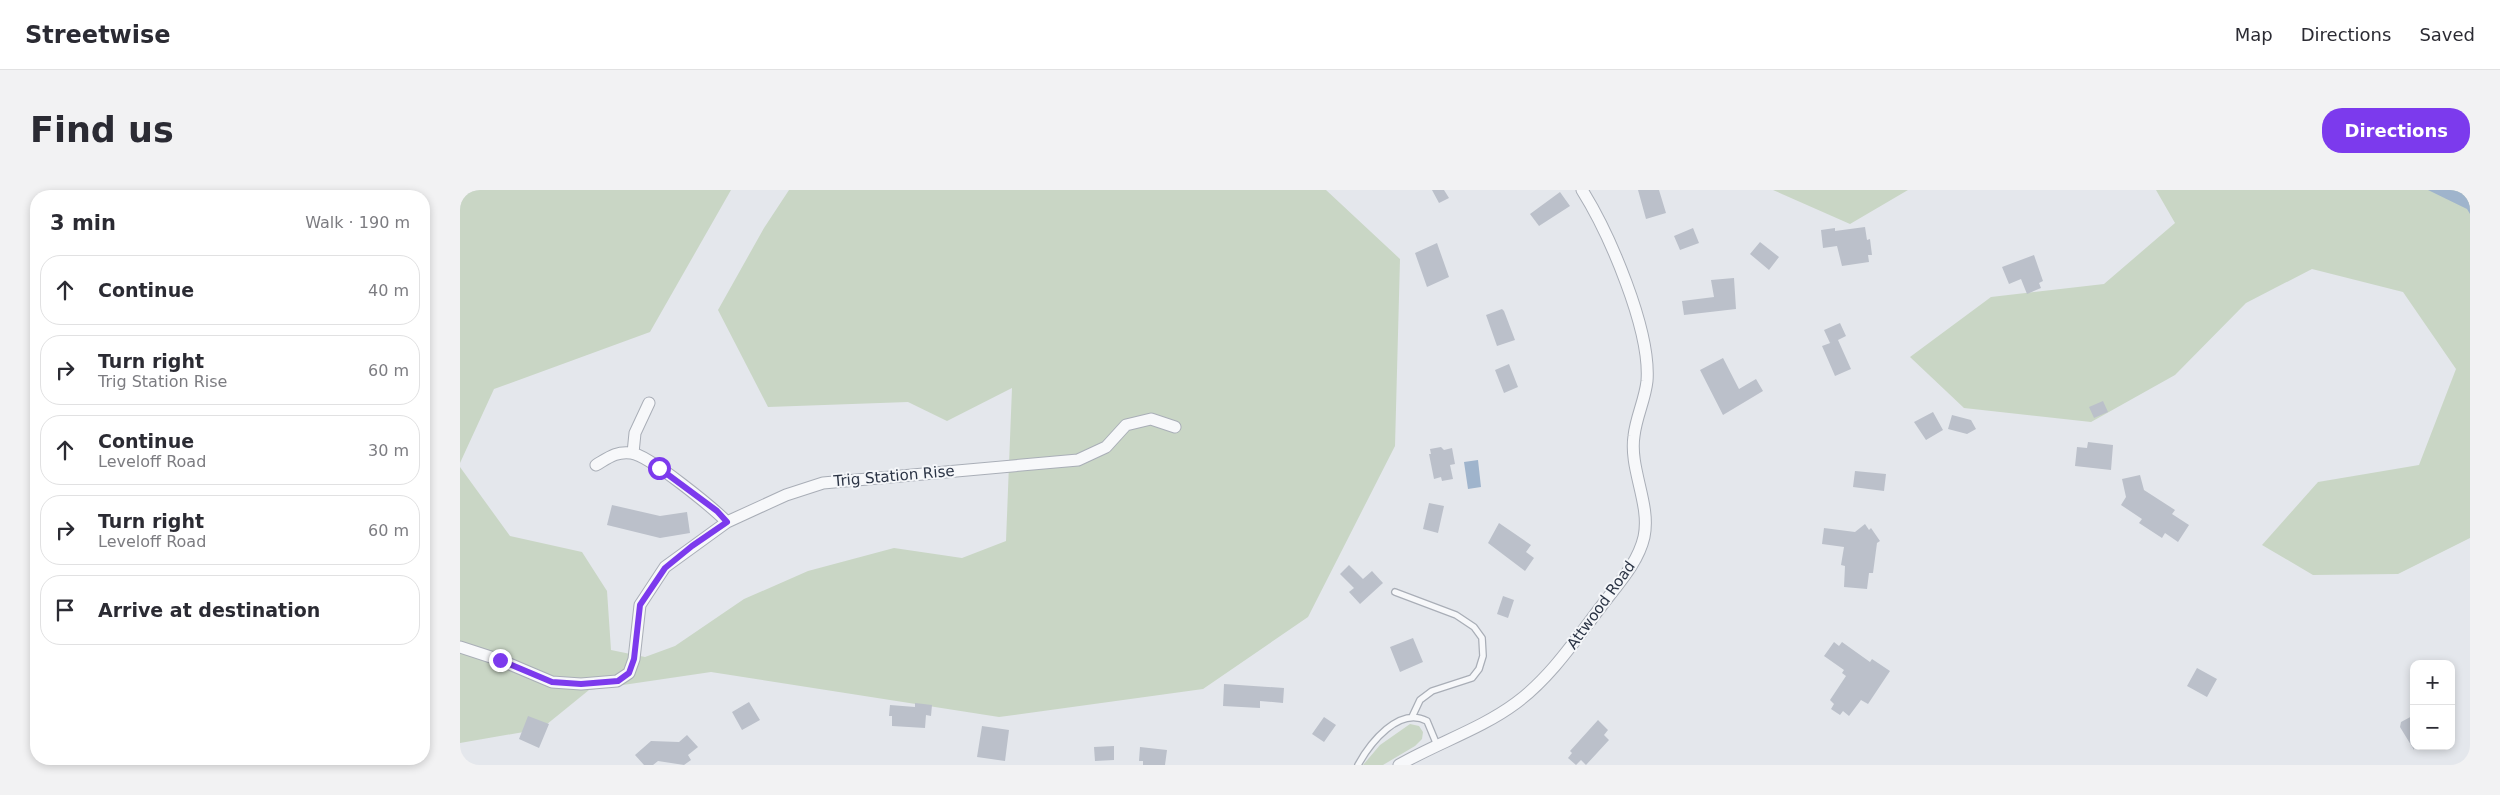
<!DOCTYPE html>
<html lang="en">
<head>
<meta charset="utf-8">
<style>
	:root { --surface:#fff; --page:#f2f2f3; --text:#2b2b33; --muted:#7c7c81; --line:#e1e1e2; --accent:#7c3aed }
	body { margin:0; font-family:"DejaVu Sans",sans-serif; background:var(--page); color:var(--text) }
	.controls { position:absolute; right:15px; bottom:15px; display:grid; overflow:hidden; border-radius:10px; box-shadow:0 2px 8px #0003 }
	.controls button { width:45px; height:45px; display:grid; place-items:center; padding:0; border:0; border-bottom:1px solid var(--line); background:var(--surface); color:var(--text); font:25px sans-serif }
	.stop { position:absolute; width:15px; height:15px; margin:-11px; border:4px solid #7c3aed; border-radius:50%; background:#fff }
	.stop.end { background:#7c3aed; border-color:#fff; box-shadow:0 1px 5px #0008 }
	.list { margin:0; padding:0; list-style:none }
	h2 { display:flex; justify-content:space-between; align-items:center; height:65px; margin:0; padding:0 20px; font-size:21px }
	h2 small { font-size:16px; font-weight:400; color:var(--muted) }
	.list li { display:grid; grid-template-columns:32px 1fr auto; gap:15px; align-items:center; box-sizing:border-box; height:70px; margin:0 10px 10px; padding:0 10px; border:1px solid var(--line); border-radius:20px }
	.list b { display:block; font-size:19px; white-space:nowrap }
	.list p { margin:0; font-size:16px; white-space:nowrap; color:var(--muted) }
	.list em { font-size:16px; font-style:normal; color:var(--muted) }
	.icon { flex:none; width:28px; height:28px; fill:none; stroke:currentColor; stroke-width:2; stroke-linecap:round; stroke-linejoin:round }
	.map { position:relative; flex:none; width:2010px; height:575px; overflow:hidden; border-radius:20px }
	header { display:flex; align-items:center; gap:30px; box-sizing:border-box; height:70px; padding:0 25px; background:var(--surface); border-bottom:1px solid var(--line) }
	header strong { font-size:24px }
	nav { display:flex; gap:28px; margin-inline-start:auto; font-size:18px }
	.intro { display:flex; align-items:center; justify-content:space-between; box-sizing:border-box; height:120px; padding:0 30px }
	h1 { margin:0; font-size:35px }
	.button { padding:12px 22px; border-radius:20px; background:var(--accent); color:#fff; font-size:18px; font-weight:700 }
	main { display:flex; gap:30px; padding:0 30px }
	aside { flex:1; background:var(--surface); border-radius:20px; box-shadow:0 2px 8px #0003 }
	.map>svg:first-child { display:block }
</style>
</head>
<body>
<header>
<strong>Streetwise</strong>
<nav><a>Map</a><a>Directions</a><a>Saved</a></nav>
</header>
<div class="intro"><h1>Find us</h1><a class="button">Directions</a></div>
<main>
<aside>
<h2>3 min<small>Walk · 190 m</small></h2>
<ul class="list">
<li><svg class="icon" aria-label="ahead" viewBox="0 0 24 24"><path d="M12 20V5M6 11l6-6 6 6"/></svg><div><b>Continue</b></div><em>40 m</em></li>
<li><svg class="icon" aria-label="right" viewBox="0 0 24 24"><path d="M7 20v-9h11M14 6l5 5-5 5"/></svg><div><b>Turn right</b><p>Trig Station Rise</p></div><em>60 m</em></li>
<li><svg class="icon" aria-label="ahead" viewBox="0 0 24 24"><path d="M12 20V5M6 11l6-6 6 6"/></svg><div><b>Continue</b><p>Leveloff Road</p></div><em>30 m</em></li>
<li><svg class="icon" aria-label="right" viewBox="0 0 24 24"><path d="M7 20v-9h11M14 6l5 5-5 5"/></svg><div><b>Turn right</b><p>Leveloff Road</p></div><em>60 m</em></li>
<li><svg class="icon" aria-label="arrive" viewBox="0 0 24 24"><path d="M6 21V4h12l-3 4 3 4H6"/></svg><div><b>Arrive at destination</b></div></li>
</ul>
</aside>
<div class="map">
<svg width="2010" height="575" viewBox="0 0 2010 575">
	<rect width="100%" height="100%" fill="#e4e7ec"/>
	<path fill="#c9d6c5" d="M0,0H271L190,142L34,199L0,273Z
		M329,0H866L940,69L935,256L848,427L743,499L539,527L251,482L129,500L81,539L0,553V277L50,346L122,362L147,401L151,460L185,467L215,456L284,409L348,381L434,358L502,368L546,351L552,198L487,231L448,212L308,217L258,120L304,38Z
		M1313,0H1448L1390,34Z
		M1696,0H2010V348L1938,384L1853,385L1802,355L1858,292L1959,275L1996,179L1943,102L1852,79L1786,113L1715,185L1631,232L1504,218L1450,167L1531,107L1644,94L1715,33Z
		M950,534L959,536L963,542L962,549L955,556L923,575H903L920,555Z"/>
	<path fill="#9fb4cc" d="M1968,0H2010V24L2007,19Z
		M1018,270L1021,297L1008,299L1004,272Z"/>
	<path fill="#bbc0ca" d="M972,0H984L989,8L979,13Z
		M1178,0H1199L1206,23L1186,29Z
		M1100,2L1110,16L1079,36L1070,24Z
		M1405,37L1407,50L1410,49L1412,65H1408L1409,72L1382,76L1377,56L1363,58L1361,40L1375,38V41Z
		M1233,38L1239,53L1220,60L1214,46Z
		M1300,52L1319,67L1309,80L1290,64Z
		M977,53L989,87L967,97L955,63Z
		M1574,65L1583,91L1579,93L1581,98L1567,104L1561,89L1549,94L1542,77Z
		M1274,88L1276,119L1224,125L1222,111L1254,107L1251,90Z
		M1042,119L1044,121L1055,150L1037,156L1026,125Z
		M1380,133L1386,146L1378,150L1391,179L1375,186L1362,156L1373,152L1370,153L1364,140Z
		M1263,168L1279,199L1296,189L1303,201L1263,225L1240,180Z
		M1049,174L1058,197L1044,203L1035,180Z
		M1643,211L1648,222L1634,228L1629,217Z
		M1473,222L1483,240L1466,250L1454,232Z
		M1492,225L1511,230L1516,239L1507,244L1488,239Z
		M1628,252L1653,255L1651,280L1615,276L1617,257L1627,258Z
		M981,257L984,260L992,258L995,274L990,275L993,289L982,291L981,287L974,289L969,264H971L970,259Z
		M1395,281L1426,284L1424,301L1393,297Z
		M1680,285L1684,300L1715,320L1712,324L1729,335L1718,352L1705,343L1702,348L1679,333L1682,329L1661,315L1666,307L1662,289Z
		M969,313L984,316L978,343L963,339Z
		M152,315L200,326L227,322L230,343L200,348L147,335Z
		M1039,333L1071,355L1066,362L1074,368L1065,381L1028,353Z
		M1405,334L1409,340L1411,338L1420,351L1417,353L1413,383H1409L1407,399L1384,397L1385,376L1381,375L1384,357L1362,354L1364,338L1395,342Z
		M889,375L903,389L912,381L923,393L900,414L889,402L894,398L880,384Z
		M1043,406L1054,410L1048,428L1037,424Z
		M953,448L963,472L940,482L930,457Z
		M1374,452L1379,456L1382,452L1410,472L1412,469L1430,481L1408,514L1401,510L1389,526L1383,521L1380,525L1371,519L1374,514L1370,510L1386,486L1382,483L1384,480L1364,466Z
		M1737,478L1757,489L1747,507L1727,496Z
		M764,494L824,498L823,513L800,511V518L763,516Z
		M289,512L300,530L282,540L272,522Z
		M455,513L472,515L471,526L466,525L465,538L432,536V526H429L430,515L455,517Z
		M1954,525V560L1940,537L1941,532Z
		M68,526L89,534L79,558L59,549Z
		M864,527L876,535L864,552L852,544Z
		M1138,530L1148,540L1144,545L1149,550L1126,575L1121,570L1116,575L1108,568L1112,563L1110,561Z
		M522,536L549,540L545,571L517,567Z
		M227,545L238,557L228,565L231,570L224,575L198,571L193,575H184L175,565L191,551L219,552Z
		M654,556V570L635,571L634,557Z
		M680,557L707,560L705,575H683V571H679Z"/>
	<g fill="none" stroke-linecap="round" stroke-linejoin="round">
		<defs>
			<path id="lane" d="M935,402L996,425L1014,437L1022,448L1023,466L1019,479L1012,488L972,501L960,510L952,527
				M898,575C910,553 939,516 967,531L977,555"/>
			<path id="street" d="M173,263L175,243L189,213
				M136,275C148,268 156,261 171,263C189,265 253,318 267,332
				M0,457L40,470L92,492L121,494L157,491L169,483L174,469L180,415L205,377L267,332L326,305L363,293L618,270L646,257L666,235L691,229L715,237
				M939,575C977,553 1021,539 1056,513C1091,487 1116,449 1143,414C1158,394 1178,373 1184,347C1191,314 1169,279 1174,246C1176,227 1185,210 1187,191C1191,140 1149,43 1122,0"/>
		</defs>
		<use href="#lane" stroke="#a9aeb7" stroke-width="8"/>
		<use href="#street" stroke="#a9aeb7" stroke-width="13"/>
		<use href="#lane" stroke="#f7f8fa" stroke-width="5.5"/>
		<use href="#street" stroke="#f7f8fa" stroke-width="11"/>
	</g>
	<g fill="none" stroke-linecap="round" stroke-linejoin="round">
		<path stroke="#7c3aed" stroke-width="6" d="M40,470L92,492L121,494L158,491L169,483L174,469L180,415L205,378L232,356L267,332L257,321L199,278"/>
	</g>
	<g text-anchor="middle" stroke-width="4" stroke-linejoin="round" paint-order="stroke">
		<g font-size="15" fill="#2b3445" stroke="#f4f6f9">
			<text transform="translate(434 286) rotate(-5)" y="5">Trig Station Rise</text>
			<text transform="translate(1141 415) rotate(-54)" y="5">Attwood Road</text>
		</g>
	</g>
</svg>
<div class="controls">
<button>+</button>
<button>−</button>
</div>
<div class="stop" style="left:199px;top:278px"></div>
<div class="stop end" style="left:40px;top:470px"></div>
</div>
</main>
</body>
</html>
